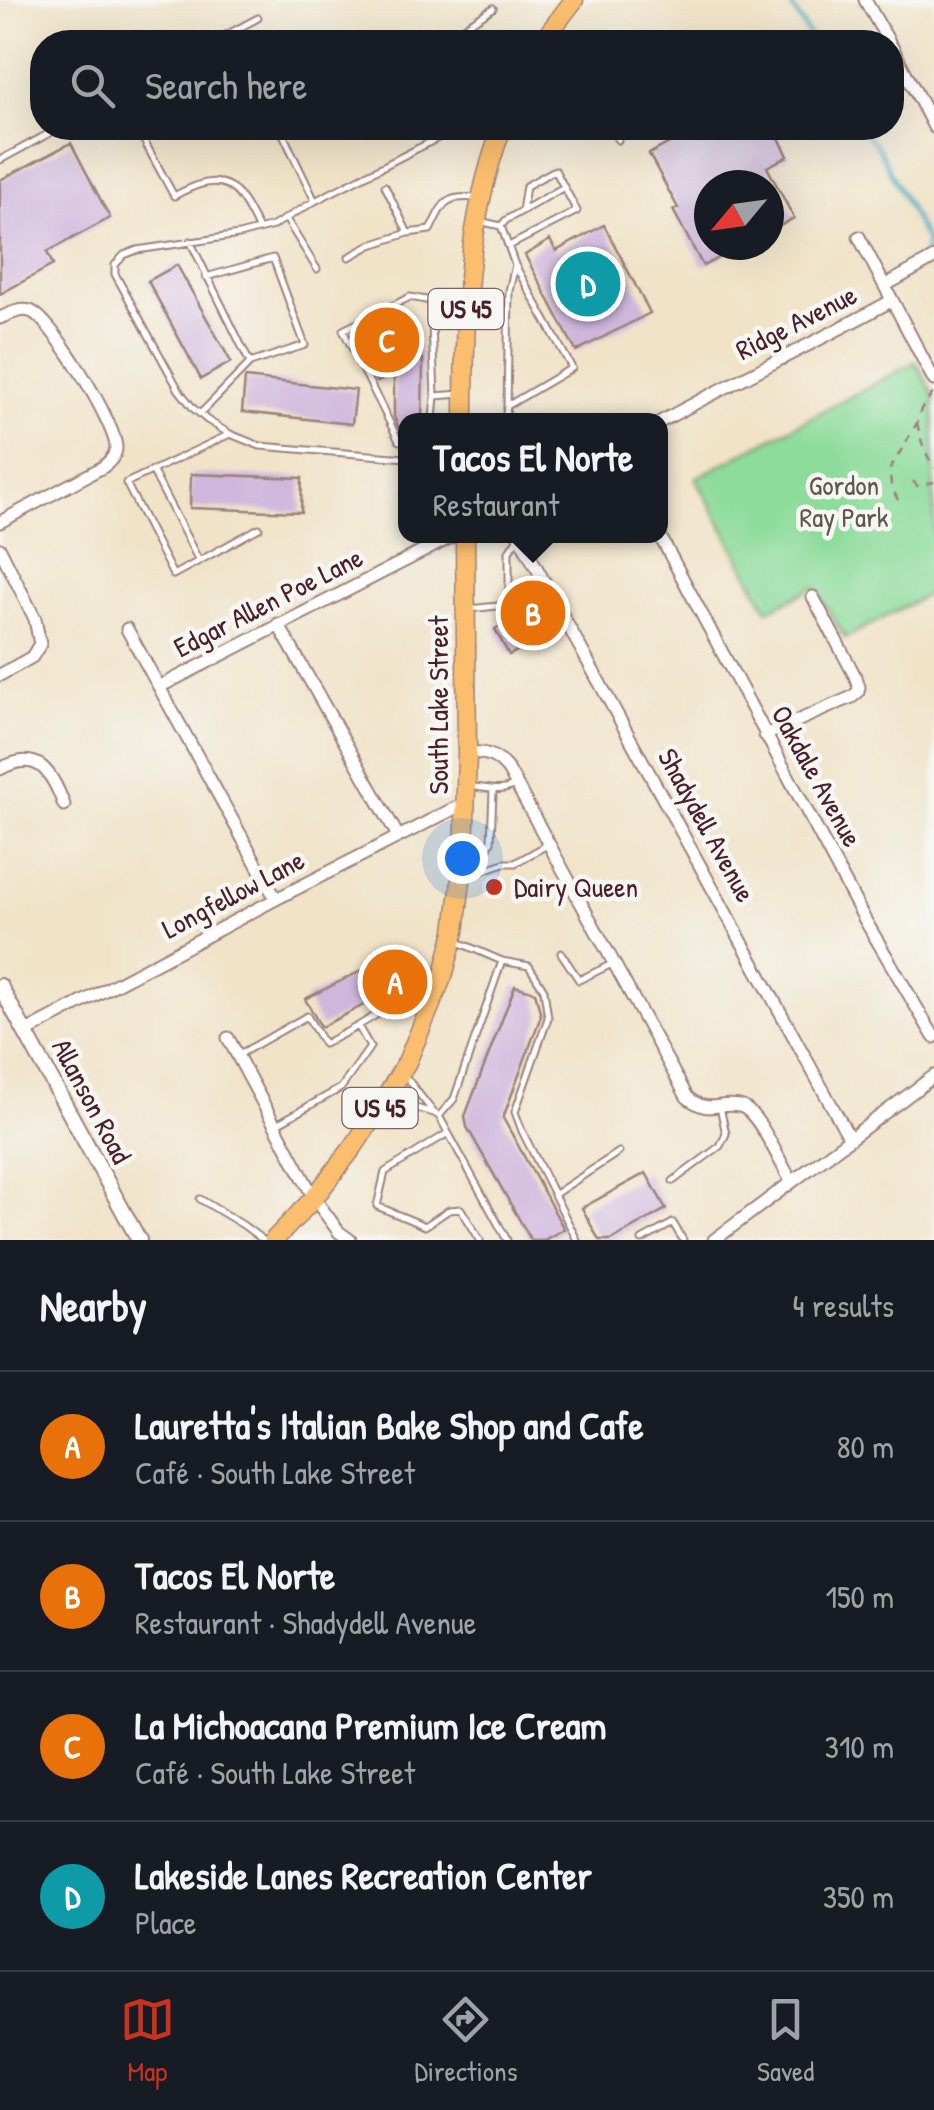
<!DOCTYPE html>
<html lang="en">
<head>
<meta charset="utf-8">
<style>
	:root { --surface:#171b24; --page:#242831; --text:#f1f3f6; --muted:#9ea1a6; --line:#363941; --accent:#c8321e }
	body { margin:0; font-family:"Patrick Hand",sans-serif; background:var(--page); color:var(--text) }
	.compass { position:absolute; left:694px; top:170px; width:90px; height:90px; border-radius:50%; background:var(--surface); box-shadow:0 10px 40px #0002; rotate:241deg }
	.you { position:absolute; left:462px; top:858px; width:35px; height:35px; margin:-25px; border:8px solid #fff; border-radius:50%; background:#1a73e8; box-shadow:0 0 0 15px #1a73e833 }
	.badge { display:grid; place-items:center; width:65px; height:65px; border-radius:50%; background:var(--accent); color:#fff; font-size:32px; font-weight:700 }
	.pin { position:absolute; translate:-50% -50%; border:5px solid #fff; box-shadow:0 2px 10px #0006 }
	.popup { position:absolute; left:398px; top:413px; width:270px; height:130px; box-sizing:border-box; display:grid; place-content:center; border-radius:20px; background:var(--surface); filter:drop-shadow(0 2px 8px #0005); font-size:32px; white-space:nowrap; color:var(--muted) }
	.popup b { font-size:38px; color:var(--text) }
	.popup::after { content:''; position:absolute; left:50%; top:100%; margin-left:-20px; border:20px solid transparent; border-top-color:var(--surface) }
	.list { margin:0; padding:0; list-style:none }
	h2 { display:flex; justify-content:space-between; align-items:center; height:130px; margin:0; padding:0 40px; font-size:42px }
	h2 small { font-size:32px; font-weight:400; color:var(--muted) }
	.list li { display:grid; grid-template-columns:65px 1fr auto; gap:30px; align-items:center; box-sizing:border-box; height:150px; padding:0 40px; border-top:2px solid var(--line) }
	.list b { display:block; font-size:38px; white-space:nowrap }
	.list p { margin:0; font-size:32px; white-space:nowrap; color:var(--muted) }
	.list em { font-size:32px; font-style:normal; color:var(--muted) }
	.icon { flex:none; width:55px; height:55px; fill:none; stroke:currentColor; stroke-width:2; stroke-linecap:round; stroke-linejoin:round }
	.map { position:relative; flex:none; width:934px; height:1240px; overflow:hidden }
	.search { position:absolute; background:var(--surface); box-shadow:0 10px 40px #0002; left:30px; right:30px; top:30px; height:110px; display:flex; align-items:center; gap:25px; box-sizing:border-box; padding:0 35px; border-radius:40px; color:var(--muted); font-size:38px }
	.sheet { height:730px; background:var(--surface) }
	nav { display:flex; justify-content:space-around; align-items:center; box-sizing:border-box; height:140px; border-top:2px solid var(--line); background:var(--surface); font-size:28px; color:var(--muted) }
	nav a { display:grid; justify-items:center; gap:5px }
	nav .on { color:var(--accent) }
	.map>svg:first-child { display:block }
</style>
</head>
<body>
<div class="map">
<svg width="934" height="1240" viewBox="0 0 934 1240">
	<rect width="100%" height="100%" fill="#f6f6f2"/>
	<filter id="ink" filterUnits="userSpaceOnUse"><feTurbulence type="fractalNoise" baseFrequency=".01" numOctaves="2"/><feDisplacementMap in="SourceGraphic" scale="20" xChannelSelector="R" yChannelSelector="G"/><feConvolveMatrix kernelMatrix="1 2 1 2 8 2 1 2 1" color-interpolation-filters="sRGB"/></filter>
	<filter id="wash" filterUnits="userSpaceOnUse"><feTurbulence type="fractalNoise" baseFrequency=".0048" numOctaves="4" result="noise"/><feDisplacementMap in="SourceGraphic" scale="40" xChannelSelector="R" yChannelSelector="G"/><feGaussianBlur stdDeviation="2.25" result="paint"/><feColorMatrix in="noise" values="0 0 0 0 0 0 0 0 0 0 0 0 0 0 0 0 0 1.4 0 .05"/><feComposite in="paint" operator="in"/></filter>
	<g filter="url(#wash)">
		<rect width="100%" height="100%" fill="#f0e3c8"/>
		<path fill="#8ddc9b" stroke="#6c7e63" stroke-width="2.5" d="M916,362L934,395V591L845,638L815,587L768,610L696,478Z"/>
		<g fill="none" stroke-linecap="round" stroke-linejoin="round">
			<path stroke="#44acc4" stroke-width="4" d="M788,0L813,42
				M860,128L877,146L926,241L924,255
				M932,270L934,272"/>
		</g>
		<g id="blocks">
			<path fill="#cfb6dd" d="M697,128H753L755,131L761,128H774L788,156L767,167L794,218L769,232V185H709V245H743L703,266L673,210L678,208L649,154Z
				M71,143L110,218L47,252L53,265L0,294V180Z
				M604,225L650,313L576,351L525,255L550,240L556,251Z
				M177,265L231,362L201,379L148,281Z
				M397,310L423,359L422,420H406V428H399L394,417V374L377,382L352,334Z
				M245,378L356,390L352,424L242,412Z
				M191,474L302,478L301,512L190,508Z
				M535,608L549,634L509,655L495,629Z
				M391,956L406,983L321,1027L305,999Z
				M515,986L535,992L541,1016L503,1118L564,1229L544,1240H531L467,1127L465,1116Z
				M646,1173L666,1209L611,1240H599L582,1208Z"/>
		</g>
	</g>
	<g filter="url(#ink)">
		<use href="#blocks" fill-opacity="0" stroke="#9d817a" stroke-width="2.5"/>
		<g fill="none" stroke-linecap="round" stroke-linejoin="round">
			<defs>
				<path id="service" d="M447,38L493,8
					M213,42L258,18
					M416,42L431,35L447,38L449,42
					M137,128L174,196C224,169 236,182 259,230
					M280,128L315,201
					M610,128L618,140
					M0,160L59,128
					M385,186L408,233L430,230C444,202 444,195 478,198
					M286,219L317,269
					M479,221L501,226L515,265L572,368L507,406L509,291L515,265
					M501,226L506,220L564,187
					M190,241L250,363
					M509,246L577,211L555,170L526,186L522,211
					M349,257L371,245L408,233
					M461,394L435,396L431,301L465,300
					M200,414L250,363L305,345L273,258L206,277
					M433,420L435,396
					M505,420L507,406
					M406,441H399L343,330L410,297L431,301
					M406,458L260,446L230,434L207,420L193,408L179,390L115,274V265L124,255L137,250L239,235L273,226L315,201L444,135L470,128
					M152,470L199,561L173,575L126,483L230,434
					M199,561L259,528
					M468,609L498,606L509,599V551L519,536
					M471,787C486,787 500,794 514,785
					M466,855L487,850L491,842L493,791
					M465,877L504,863H515L547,845
					M561,953L579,980L612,964
					M502,961L529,966L544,990L548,1018L515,1112L522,1131L577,1240
					M240,1054L307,1016L324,1044L358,1026
					M387,1108L412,1107L434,1113L405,1076
					M434,1113L439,1116L507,1240
					M439,1116L454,1099L502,961L458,942
					M275,1125L341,1088L370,1047L358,1026L396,1003L423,1007
					M448,1133L385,1172L377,1206L425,1226L449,1210L461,1209L480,1240
					M673,1181L720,1146L726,1134L720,1107
					M555,1194L619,1152
					M200,1199L243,1225L263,1240
					M642,1240L673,1223L683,1240"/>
				<path id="minor" d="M865,0L889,42
					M892,47L934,127
					M859,237L934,380
					M886,285L934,258
					M0,318C9,314 20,308 30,311C51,317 118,427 116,449C115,457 109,462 103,467L0,522
					M660,422C737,380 815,343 891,301
					M519,536L850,1139
					M660,536L865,920L934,1037
					M0,549L35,619L40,644L32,657L0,675
					M278,624L398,836
					M127,629L276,899
					M159,687L453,536
					M765,735L852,697L858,692L859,687L855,676L813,597
					M467,753C486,751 498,756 509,771L687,1097C709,1115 716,1102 739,1106C758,1108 781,1166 792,1182
					M0,769C38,748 52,772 64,805
					M26,1032L276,899L465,803
					M228,1038L314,1198L339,1232L350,1240
					M714,1240L934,1076"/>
				<path id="tertiary" d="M0,986L139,1240"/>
				<path id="primary" d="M542,42L574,0
					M464,420C464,321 466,222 502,128
					M274,1240L314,1198L354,1146L383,1102L407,1062L444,973L455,931L464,855L467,753L465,536"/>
			</defs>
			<use href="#service" stroke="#9d817a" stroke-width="9"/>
			<use href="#minor" stroke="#9d817a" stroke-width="15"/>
			<use href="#tertiary" stroke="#9d817a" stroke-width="18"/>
			<use href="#primary" stroke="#9d817a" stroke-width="21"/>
			<path stroke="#9d817a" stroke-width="2.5" stroke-dasharray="8 8" stroke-linecap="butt" d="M917,423L923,447L934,468
				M913,481L917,486L934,482
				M898,500L891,486L890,469L917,423L921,409L934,392"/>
			<use href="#service" stroke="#fff" stroke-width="5"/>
			<use href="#minor" stroke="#fff" stroke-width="11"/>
			<use href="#tertiary" stroke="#fff" stroke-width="14"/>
			<use href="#primary" stroke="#fabe6e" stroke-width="18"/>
		</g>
	</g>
	<circle fill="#c8321e" stroke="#f6f6f2" stroke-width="4" cx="494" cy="887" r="10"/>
	<g text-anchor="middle" stroke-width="9" stroke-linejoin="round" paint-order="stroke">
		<g fill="#f6f6f2" stroke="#7e6067" stroke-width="2.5">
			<rect x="428.5" y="289" width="75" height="40" rx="8"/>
			<rect x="342.5" y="1088" width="75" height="40" rx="8"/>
		</g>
		<g font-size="25" font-weight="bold" fill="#4a1f2b">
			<text x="466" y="318">US 45</text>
			<text x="380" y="1117">US 45</text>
		</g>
		<g font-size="28" fill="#4a1f2b" stroke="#f6f6f2">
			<text transform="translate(796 322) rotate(-27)" y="10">Ridge Avenue</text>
			<text transform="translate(268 602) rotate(-27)" y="10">Edgar Allen Poe Lane</text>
			<text transform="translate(438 705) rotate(-90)" y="10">South Lake Street</text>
			<text transform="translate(817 776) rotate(61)" y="10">Oakdale Avenue</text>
			<text transform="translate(707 825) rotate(61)" y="10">Shadydell Avenue</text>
			<text transform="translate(233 894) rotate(-28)" y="10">Longfellow Lane</text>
			<text transform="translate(92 1101) rotate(62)" y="10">Allanson Road</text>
		</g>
		<g font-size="28" fill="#5e584d" stroke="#f6f6f2">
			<text x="844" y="495">Gordon<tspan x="844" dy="32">Ray Park</tspan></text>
		</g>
		<g font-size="28" fill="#4a1f2b" stroke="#f6f6f2" text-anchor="start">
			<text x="514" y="897">Dairy Queen</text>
		</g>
	</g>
</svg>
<svg class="compass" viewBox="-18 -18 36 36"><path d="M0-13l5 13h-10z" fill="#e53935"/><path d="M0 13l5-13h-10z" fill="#9ea1a6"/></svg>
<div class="you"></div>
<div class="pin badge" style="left:395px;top:982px;background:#e8710a">A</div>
<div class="pin badge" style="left:533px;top:613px;background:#e8710a">B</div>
<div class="popup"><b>Tacos El Norte</b>Restaurant</div>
<div class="pin badge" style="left:387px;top:340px;background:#e8710a">C</div>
<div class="pin badge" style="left:588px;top:284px;background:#0f9aa8">D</div>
<div class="search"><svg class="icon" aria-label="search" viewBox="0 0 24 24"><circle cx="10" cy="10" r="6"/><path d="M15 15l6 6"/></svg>Search here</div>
</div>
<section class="sheet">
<h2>Nearby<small>4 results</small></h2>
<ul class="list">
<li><span class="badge" style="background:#e8710a">A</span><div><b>Lauretta's Italian Bake Shop and Cafe</b><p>Café · South Lake Street</p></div><em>80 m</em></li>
<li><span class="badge" style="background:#e8710a">B</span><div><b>Tacos El Norte</b><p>Restaurant · Shadydell Avenue</p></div><em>150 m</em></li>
<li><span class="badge" style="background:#e8710a">C</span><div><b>La Michoacana Premium Ice Cream</b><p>Café · South Lake Street</p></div><em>310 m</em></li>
<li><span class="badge" style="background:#0f9aa8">D</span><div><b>Lakeside Lanes Recreation Center</b><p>Place</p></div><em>350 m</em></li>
</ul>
</section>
<nav>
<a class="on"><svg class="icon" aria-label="map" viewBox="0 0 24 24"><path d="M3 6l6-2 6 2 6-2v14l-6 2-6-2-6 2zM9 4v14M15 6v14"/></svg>Map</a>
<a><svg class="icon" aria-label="directions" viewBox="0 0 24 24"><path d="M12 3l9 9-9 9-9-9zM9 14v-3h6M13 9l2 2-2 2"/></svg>Directions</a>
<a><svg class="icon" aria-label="saved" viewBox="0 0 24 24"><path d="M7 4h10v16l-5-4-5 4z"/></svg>Saved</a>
</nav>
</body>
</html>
